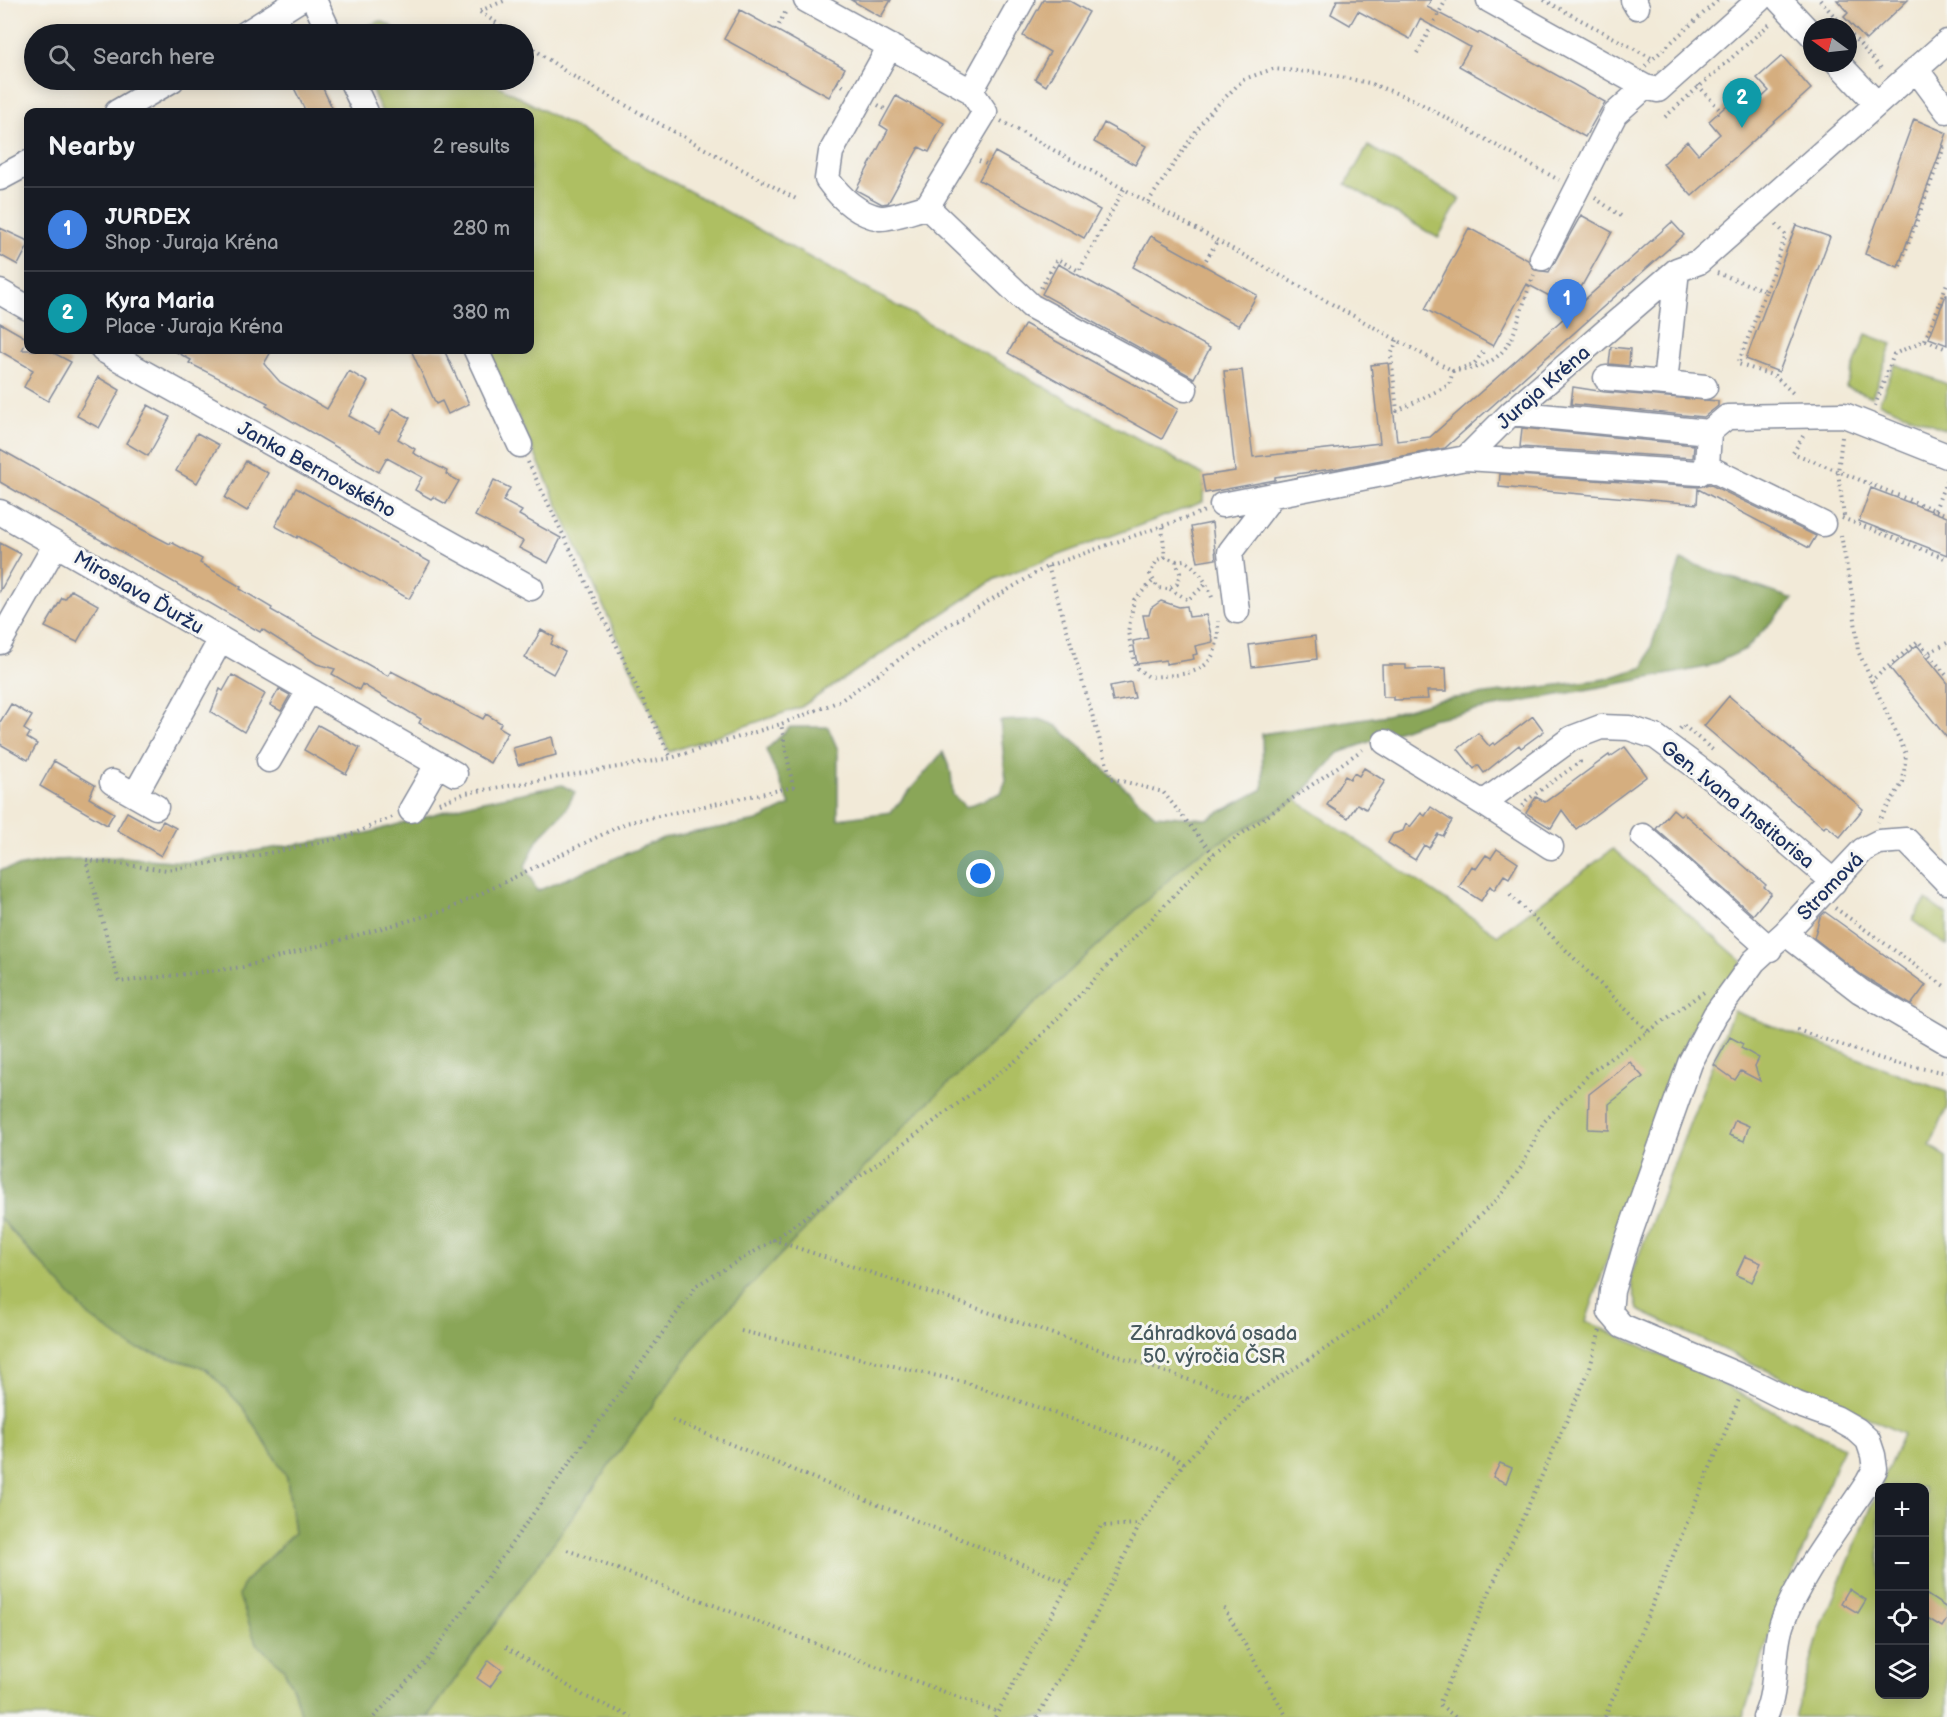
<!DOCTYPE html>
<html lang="en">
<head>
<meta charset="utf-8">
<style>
	:root { --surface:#171b24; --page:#20242c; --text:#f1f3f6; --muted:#9ea1a6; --line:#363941; --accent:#d1495b }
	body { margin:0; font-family:"Balsamiq Sans",sans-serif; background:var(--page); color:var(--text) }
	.controls { position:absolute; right:18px; bottom:18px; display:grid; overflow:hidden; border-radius:12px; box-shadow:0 3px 15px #0003 }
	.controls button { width:54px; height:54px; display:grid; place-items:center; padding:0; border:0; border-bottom:2px solid var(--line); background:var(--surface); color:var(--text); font:30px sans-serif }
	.compass { position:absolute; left:1803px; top:18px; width:54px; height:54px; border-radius:50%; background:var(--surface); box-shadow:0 3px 15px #0003; rotate:285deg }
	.you { position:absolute; left:981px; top:874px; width:21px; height:21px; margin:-15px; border:4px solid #fff; border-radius:50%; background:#1a73e8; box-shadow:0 0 0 9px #1a73e833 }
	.badge { display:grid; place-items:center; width:39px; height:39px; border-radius:50%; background:var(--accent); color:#fff; font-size:20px; font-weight:700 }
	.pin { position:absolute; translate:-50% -50px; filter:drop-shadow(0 2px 3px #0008) }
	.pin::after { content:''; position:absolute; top:32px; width:21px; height:18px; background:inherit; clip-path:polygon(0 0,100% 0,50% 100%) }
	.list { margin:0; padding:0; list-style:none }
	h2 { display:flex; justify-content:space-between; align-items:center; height:78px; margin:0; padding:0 24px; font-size:26px }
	h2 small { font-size:20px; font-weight:400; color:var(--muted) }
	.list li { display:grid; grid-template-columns:39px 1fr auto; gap:18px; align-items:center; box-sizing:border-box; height:84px; padding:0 24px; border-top:2px solid var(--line) }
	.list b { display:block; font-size:22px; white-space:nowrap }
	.list p { margin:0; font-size:20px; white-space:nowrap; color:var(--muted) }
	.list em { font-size:20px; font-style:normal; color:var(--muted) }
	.icon { flex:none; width:33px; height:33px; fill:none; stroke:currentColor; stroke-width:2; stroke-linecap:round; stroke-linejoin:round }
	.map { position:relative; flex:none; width:1947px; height:1717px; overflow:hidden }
	.search { position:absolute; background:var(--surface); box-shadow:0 3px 15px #0003; left:24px; top:24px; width:510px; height:66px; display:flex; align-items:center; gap:15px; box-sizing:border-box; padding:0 21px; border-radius:33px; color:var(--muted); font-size:22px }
	.panel { position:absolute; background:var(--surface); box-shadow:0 3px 15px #0003; left:24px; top:108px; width:510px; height:246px; border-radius:12px }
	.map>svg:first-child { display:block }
</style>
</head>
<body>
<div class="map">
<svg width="1947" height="1717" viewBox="0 0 1947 1717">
	<rect width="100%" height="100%" fill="#f6f6f2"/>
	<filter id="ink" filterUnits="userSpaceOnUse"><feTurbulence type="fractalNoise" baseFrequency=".0167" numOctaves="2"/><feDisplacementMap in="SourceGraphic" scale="12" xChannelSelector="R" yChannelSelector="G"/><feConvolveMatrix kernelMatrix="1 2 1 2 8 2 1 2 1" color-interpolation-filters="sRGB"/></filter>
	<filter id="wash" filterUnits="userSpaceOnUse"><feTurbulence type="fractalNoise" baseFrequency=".008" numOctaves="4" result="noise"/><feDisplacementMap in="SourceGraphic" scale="24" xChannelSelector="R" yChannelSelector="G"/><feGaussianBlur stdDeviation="1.35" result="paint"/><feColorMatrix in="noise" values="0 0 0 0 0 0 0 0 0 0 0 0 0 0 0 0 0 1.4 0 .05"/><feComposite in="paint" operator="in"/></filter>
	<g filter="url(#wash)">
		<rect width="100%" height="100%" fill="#f2ead8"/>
		<path fill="#aebf62" stroke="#647760" stroke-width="1.5" d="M381,21L406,34L346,33Z
			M367,80H488L1204,475L1203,502L995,579L801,707L669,752L488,350H530V112H382Z
			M1368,146L1460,199L1438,238L1346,184Z
			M1866,334L1892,344L1872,397L1846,387Z
			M1895,364L1947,384L1946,430L1879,403Z
			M1296,800L1498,935L1613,849L1743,962L1691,1031L1649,1138L1586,1321L1700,1373L1843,1447L1769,1637L1743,1717H428L704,1334L919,1111L1194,856Z
			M1926,900L1947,915V946L1912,920Z
			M1733,1011L1947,1092V1107L1930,1146L1947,1157V1717H1795L1821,1627L1879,1489L1880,1694H1924V1488L1880,1487L1903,1434L1638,1310L1630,1278Z
			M0,1218L33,1256L132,1347L205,1368L242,1406L287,1477L294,1533L244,1583L256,1643L283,1667L294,1691L301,1717H0Z"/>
		<path fill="#8aa658" stroke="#526a5b" stroke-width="1.5" d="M1681,560L1793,599L1746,649L1707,667L1431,719L1339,753L1296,800L1194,856L919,1111L704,1334L428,1717H301L294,1691L283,1668L256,1643L239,1596L244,1583L294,1533L287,1477L242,1406L205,1368L132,1347L89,1316L0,1218V870L56,860L122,857L186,862L367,833L473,803L562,785L575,792L565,811L538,839L525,866L537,891L663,838L757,821L790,805L766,750L790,727H828L838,750V819L891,812L943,752L951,772L953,795L966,807L1001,793L1006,780L1000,721L1040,719L1057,726L1155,815L1207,819L1263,789L1262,734L1386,715L1439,700L1605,679L1644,667Z"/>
		<g id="blocks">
			<path fill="#d5ae7f" d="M851,0H891L881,17Z
				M1043,0H1068L1089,12L1046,86L1035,79L1050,52L1023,36Z
				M1337,0H1431L1427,7L1478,34L1479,32L1605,102L1585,137L1459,66L1470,47L1420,19L1410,39L1358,11L1350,25L1331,14Z
				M1837,0H1908L1866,40L1844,17L1848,13Z
				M740,10L845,68L829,97L724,39Z
				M1782,56L1811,89L1692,196L1663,164L1687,141L1698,154L1720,134L1709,121L1735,98L1747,111L1769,91L1757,78Z
				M290,80H319L334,112H306Z
				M896,96L944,123L929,152L919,147L888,203L882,204L856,190L888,130L880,125Z
				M1914,119L1947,133L1898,267L1865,254Z
				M1104,123L1146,146L1135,165L1094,142Z
				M995,152L1100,210L1084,238L979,180Z
				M1581,215L1612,232L1570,307L1527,284L1493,346L1425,309L1469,228L1528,260L1535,270L1549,272Z
				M1672,222L1684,235L1445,448L1339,468L1275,477V480L1205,493L1202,476L1235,471L1224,371L1242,370L1253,457L1380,443L1371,365L1388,363L1397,441L1430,437Z
				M1796,225L1830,237L1779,372L1746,359Z
				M0,228L28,241V246L18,265L0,255Z
				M1151,236L1257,295L1239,326L1133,267Z
				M1058,264L1210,348L1194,378L1042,294Z
				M1946,295H1947V345L1929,338Z
				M0,323L28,339L22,350H48L71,362L48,401L24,387L33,370L0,351Z
				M1025,324L1178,409L1162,439L1008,353Z
				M1611,347L1630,349L1629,366L1609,364Z
				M173,350H272L264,364L280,382L327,409L349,371L368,382L349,416L379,433L393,408L410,418L398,439L415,449L413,453L447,471L446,474L459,481L446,504L433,497L431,499L415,490L422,477L387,458L379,472L266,406L268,403L189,363L191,360Z
				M411,350H444L469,404L448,414L442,401L436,404Z
				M98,377L120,390L99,428L77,416Z
				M1573,387L1605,392L1718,401V406L1704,417L1571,404Z
				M148,405L170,417L148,456L126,443Z
				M1522,428L1694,445L1693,458L1520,447Z
				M197,433L219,445L197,483L176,471Z
				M0,449L141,529L170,544L171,542L202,559L200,563L241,587L240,589L272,608L271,610L388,676L391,671L483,719L486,714L501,723L499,727L508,732L490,763L419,723L421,719L362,684L359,690L332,674L335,669L317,664L262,629L260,632L0,482Z
				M246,461L268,473L247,511L225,498Z
				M1500,474L1699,487L1709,484L1816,536L1809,548L1698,489L1697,504L1499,487Z
				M494,480L510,488L503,501L522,511L519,515L561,538L548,563L519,548L523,541L475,516Z
				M296,488L430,562L409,599L298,536L297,538L275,526Z
				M1871,488L1947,517V555L1859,521Z
				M1212,523L1216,559L1198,562L1191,527Z
				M0,543L21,554L0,591Z
				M71,590L98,605L77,642L45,627L62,598L65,599Z
				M1161,601L1179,607L1187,606L1189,617L1206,615L1213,642L1195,646L1197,654L1193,655L1194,659L1166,664V660L1137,664L1133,641L1148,638L1143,615H1149L1151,608Z
				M541,630L554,637L551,644L565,652L553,674L525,658Z
				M1315,636L1317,659L1252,667L1249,645Z
				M1917,645L1947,682V738L1890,668Z
				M1382,665H1406V669L1446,668L1447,691H1427L1428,699L1393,700V697H1383Z
				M232,675L265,694L244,732L211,712L220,689L223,691Z
				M1131,682L1135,698L1113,702L1110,686Z
				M279,689L290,695L281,711L270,705Z
				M1729,696L1863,809L1840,837L1826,825L1824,828L1704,726Z
				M11,704L32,716L24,729L30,733L27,738L37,744L28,760L0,744V722Z
				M1533,716L1544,731L1521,748L1519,745L1484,773L1478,765L1474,769L1458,749L1478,733L1489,746L1493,743L1495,745Z
				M318,725L360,748L346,774L304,750Z
				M552,737L556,755L518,765L513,748Z
				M1625,747L1647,776L1576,829L1562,810L1551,828L1526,813L1536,797L1545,802L1609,755L1610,757Z
				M54,761L95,785L89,798L114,813L107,825L40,786Z
				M1364,768L1385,781L1366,809L1357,804L1348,818L1327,805L1345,776L1350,779L1354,773L1359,776Z
				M1431,807L1452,821L1443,836L1438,834L1429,848L1424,845L1415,860L1388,843L1393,834L1403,831L1406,824L1410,827L1421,813L1425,816Z
				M1673,809L1680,815L1683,813L1766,885L1764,887L1771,893L1753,915L1656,829Z
				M127,812L158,829L163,821L176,828L161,856L117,830Z
				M1497,849L1518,863L1509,878L1504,875L1494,890L1490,886L1481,901L1459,887L1472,866L1476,869L1486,855L1491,858Z
				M1825,912L1926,985L1911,1005L1863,976L1814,938L1820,917Z
				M1730,1037L1743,1044L1741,1048L1759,1058L1755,1066L1760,1081L1741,1071L1735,1080L1714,1065Z
				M1630,1062L1643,1077L1609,1104V1130L1588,1129L1589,1094Z
				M1735,1120L1749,1126L1744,1141L1729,1135Z
				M1745,1256L1761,1263L1752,1282L1736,1275Z
				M1500,1463L1512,1468L1506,1483L1493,1477Z
				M1849,1589L1866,1600L1858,1613L1841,1603Z
				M1924,1593L1947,1608V1619L1942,1627L1924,1616Z
				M489,1660L502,1670L490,1687L477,1678Z"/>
		</g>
	</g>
	<g filter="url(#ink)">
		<use href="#blocks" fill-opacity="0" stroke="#868c9b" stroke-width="1.5"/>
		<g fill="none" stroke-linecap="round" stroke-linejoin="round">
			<defs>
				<path id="minor" d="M314,0L330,34
					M806,0L971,91L1022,0
					M1489,0L1645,87L1658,90L1759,0
					M1633,0L1637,7
					M1779,0L1812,35
					M245,34L299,0
					M890,46L831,152L827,179C839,196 857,214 880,218C890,219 916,209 927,207
					M1838,63L1876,103
					M1916,69L1947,111
					M351,80L366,112
					M971,91L985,112L927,207L1031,306L1185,389
					M117,112L172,80
					M0,178L28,163
					M1542,258L1615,114L1645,87
					M0,292L28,308
					M103,350L531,588
					M476,350L520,445
					M1606,378L1665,383L1677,270
					M1665,383L1705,387
					M1511,413L1709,432L1707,467L1823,524
					M1709,432L1727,417L1844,415L1947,456
					M1466,458L1700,473L1707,467
					M1222,505L1466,458L1511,413L1677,270L1699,262L1947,42
					M0,512L455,774
					M1237,611L1230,552L1273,495
					M0,642L56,544
					M1385,742L1483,803L1572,738L1601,727L1629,728L1656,737L1713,779L1834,882
					M269,760L309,691
					M112,782L156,807
					M135,795L221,639
					M1483,803L1551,847
					M411,810L437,765
					M1643,836L1770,949
					M1947,882L1906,840L1879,842L1863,850L1785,933L1860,991L1947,1042
					M1765,1717C1779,1687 1771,1654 1782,1623C1801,1573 1839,1527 1868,1482L1875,1469L1873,1455L1868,1440L1857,1430L1836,1418L1797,1404L1747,1379L1622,1326L1610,1312L1612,1291L1625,1247L1690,1063L1715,1015L1754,961L1785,933"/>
			</defs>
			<use href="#minor" stroke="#868c9b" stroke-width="27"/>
			<path stroke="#868c9b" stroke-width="4" stroke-dasharray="1.5 4.5" stroke-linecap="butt" d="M1544,0L1653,59
				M1820,0L1844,27
				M480,11L506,0
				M480,12L513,34
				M776,30L787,9
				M1848,31L1881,68
				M524,42L569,74L796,199
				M1417,53L1446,0
				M1645,66L1718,0
				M837,82L845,87
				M1698,85L1719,109
				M878,105L888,111
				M1665,117L1772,22
				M1001,121L1453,371L1474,364L1483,352
				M979,161L988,165
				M1595,198L1624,218
				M1148,202L1207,115L1244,79L1273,69L1322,73L1369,83L1412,99L1559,180
				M1203,265L1217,241
				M1900,266L1944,147H1947
				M1717,273L1766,291L1738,364L1775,376L1795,395
				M1041,288L1057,259L1079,271L1124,189
				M1766,291L1786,235L1774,222
				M1940,303L1947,283
				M1397,340L1391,355L1397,411L1449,385L1453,371C1520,367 1513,322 1534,275
				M1925,340L1940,303L1947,306
				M1875,406L1894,354L1925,340L1947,349
				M1803,436L1793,453L1947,515
				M1842,437L1838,472L1844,516
				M528,462L671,758
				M1935,510L1947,479
				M1842,518L1947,559
				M1162,527L1165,557L1157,560L1150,574L1158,588L1168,589L1177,584L1180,573L1176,561L1165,557
				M1841,535L1853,600L1858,651L1906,754L1903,782L1878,822
				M1176,561L1184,560C1199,569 1207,583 1213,600
				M1048,566L1111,778L1163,792L1213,854
				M1152,582L1134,600L1128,632L1135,667L1149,677C1192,674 1220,675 1218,621
				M1170,589L1188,600L1207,583
				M1947,643L1928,653L1947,676
				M1870,682L1918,641L1928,653
				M1680,729L1683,725L1715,752
				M439,803L466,793L671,758L781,724
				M1523,806L1527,800L1580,762L1578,758
				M392,817L346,837L255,856L167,870L86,860L119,982L243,967L447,910L626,823L793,787L781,724L840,701L945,627L1048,566L1205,511
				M1510,895L1648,1031
				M1835,908L1947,988
				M1797,1030L1894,1063L1947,1073
				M741,1331L964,1382L1158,1449L1184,1463
				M1246,1399L774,1240L1022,1056L1213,854L1366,747
				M672,1420L1068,1583
				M567,1550L998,1712
				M1224,1608L1287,1717
				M506,1647L584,1696L632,1717
				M374,1717L431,1656L697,1285L774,1240
				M995,1717L1101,1526L1140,1524
				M1037,1717L1095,1617L1140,1524L1184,1463L1246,1399L1377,1316L1501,1195L1522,1166L1543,1123L1591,1072L1704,992
				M1455,1717L1439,1704L1589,1371L1600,1330
				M1605,1717L1740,1397"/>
			<use href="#minor" stroke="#fff" stroke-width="24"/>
		</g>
	</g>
	<g text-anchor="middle" stroke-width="6" stroke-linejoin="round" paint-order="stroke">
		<g font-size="20" fill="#1b2f5e" stroke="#f6f6f2">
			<text transform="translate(1543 387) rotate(-41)" y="7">Juraja Kréna</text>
			<text transform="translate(317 469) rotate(29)" y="7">Janka Bernovského</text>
			<text transform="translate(139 592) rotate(30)" y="7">Miroslava Ďuržu</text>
			<text transform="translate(1738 804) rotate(39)" y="7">Gen. Ivana Institorisa</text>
			<text transform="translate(1830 886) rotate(-46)" y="7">Stromová</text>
		</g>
		<g font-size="20" fill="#475a5f" stroke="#f6f6f2">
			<text x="1214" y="1340">Záhradková osada<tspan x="1214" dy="23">50. výročia ČSR</tspan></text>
		</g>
	</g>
</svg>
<div class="controls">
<button>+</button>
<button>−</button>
<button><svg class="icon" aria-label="locate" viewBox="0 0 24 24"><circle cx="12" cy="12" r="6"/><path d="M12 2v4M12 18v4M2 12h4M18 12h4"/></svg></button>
<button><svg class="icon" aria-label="layers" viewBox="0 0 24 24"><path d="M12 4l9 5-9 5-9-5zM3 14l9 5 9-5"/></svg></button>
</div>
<svg class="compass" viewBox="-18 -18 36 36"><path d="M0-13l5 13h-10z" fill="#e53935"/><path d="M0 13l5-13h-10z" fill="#9ea1a6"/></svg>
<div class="you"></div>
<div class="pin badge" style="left:1567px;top:329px;background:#3f7fe0">1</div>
<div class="pin badge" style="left:1742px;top:128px;background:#0f9aa8">2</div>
<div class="search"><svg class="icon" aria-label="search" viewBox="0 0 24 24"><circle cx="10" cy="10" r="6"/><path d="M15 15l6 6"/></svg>Search here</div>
<section class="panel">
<h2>Nearby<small>2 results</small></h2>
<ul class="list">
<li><span class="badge" style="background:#3f7fe0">1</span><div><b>JURDEX</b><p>Shop · Juraja Kréna</p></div><em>280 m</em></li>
<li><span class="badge" style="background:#0f9aa8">2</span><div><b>Kyra Maria</b><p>Place · Juraja Kréna</p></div><em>380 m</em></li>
</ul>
</section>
</div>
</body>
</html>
